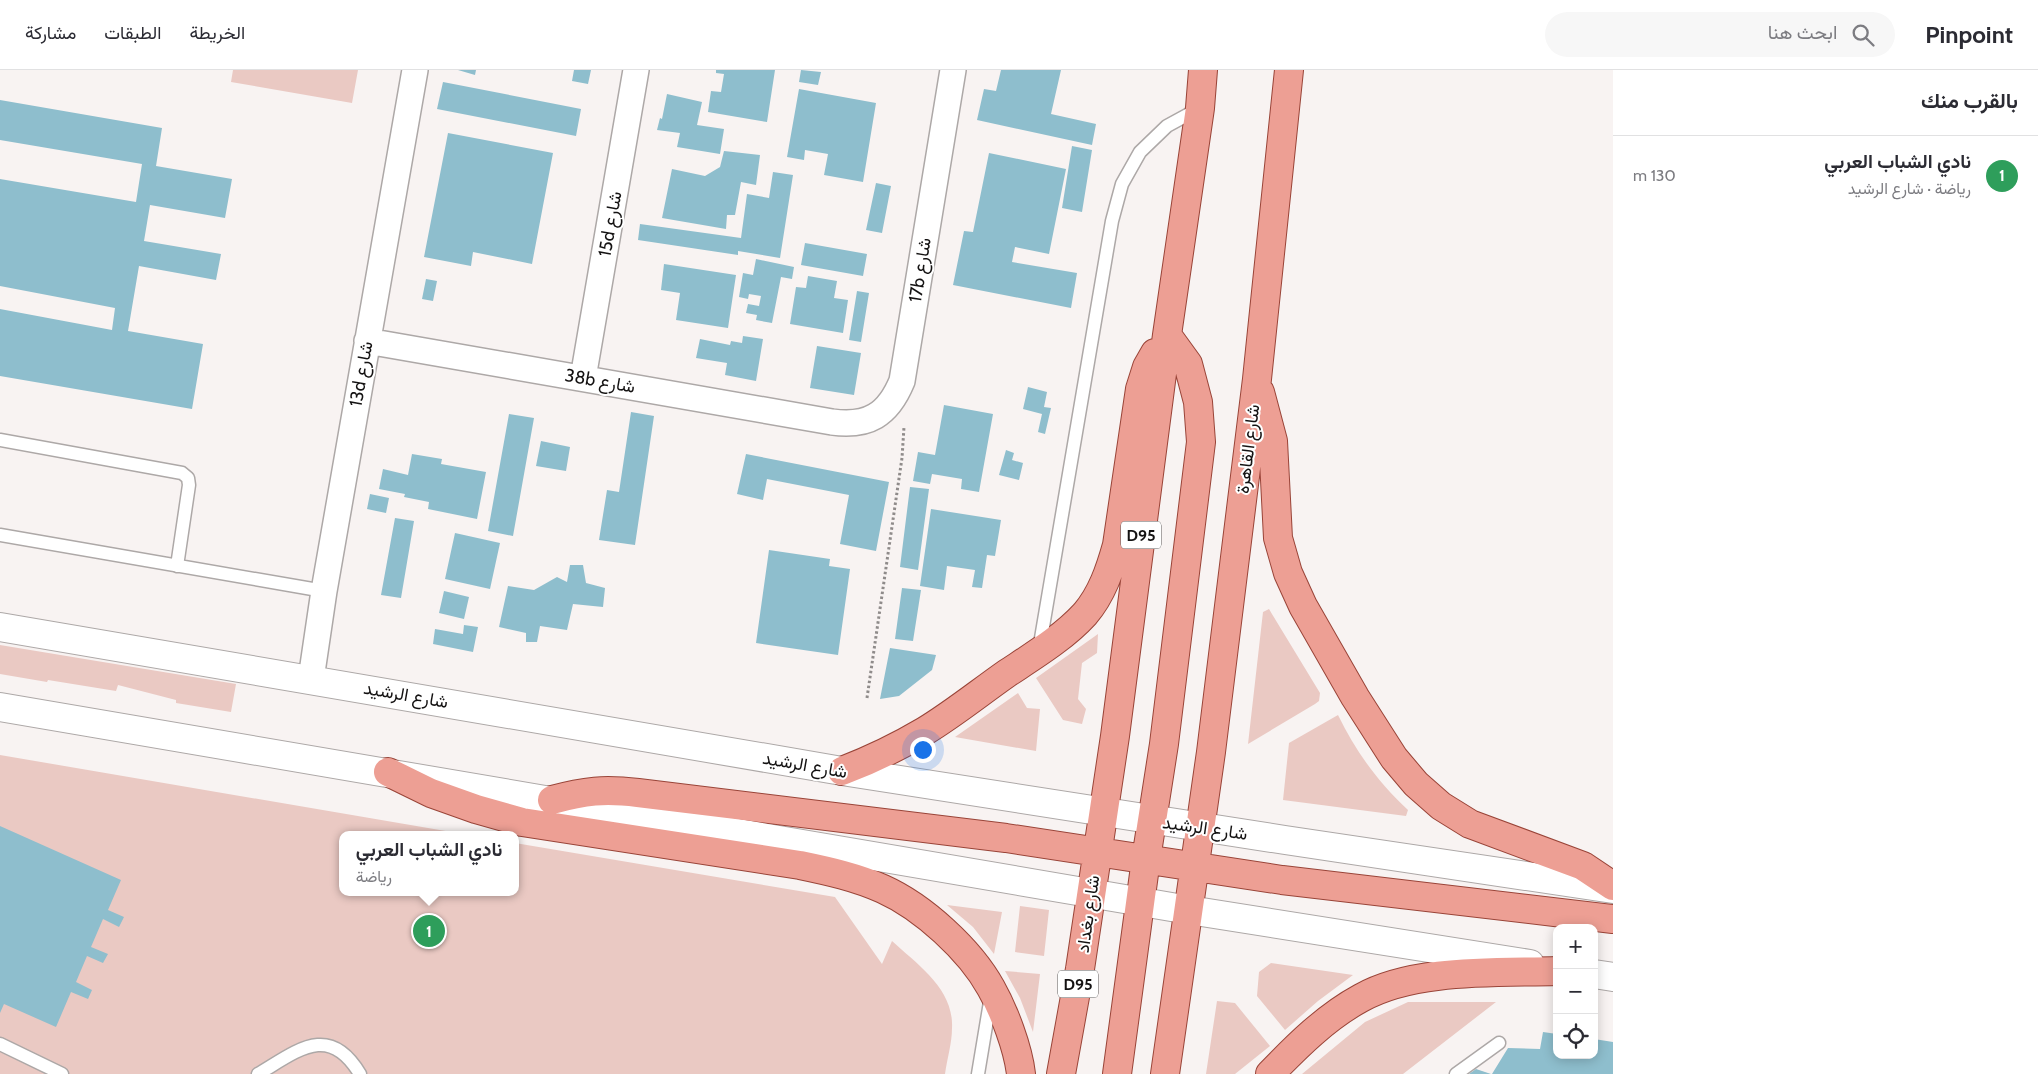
<!DOCTYPE html>
<html lang="ar">
<head>
<meta charset="utf-8">
<style>
	:root { --surface:#fff; --page:#f7f7f7; --text:#2b2b33; --muted:#7c7c81; --line:#e1e1e2; --accent:#d93025 }
	body { margin:0; font-family:Cabin,Vazirmatn,sans-serif; background:var(--page); color:var(--text); direction:rtl }
	.controls { position:absolute; right:15px; bottom:15px; display:grid; overflow:hidden; border-radius:10px; box-shadow:0 2px 12px #0003 }
	.controls button { width:45px; height:45px; display:grid; place-items:center; padding:0; border:0; border-bottom:1px solid var(--line); background:var(--surface); color:var(--text); font:25px sans-serif }
	.you { position:absolute; left:922px; top:679px; width:18px; height:18px; margin:-12px; border:4px solid #fff; border-radius:50%; background:#1a73e8; box-shadow:0 0 0 8px #1a73e833 }
	.badge { display:grid; place-items:center; width:32px; height:32px; border-radius:50%; background:var(--accent); color:#fff; font-size:16px; font-weight:700 }
	.pin { position:absolute; translate:-50% -50%; border:2px solid #fff; box-shadow:0 1px 5px #0006 }
	.popup { position:absolute; left:339px; top:761px; width:180px; height:65px; box-sizing:border-box; display:grid; place-content:center; border-radius:10px; background:var(--surface); filter:drop-shadow(0 1px 4px #0005); font-size:16px; white-space:nowrap; color:var(--muted) }
	.popup b { font-size:19px; color:var(--text) }
	.popup::after { content:''; position:absolute; left:50%; top:100%; margin-left:-10px; border:10px solid transparent; border-top-color:var(--surface) }
	.list { margin:0; padding:0; list-style:none }
	h2 { display:flex; justify-content:space-between; align-items:center; height:65px; margin:0; padding:0 20px; font-size:21px }
	h2 small { font-size:16px; font-weight:400; color:var(--muted) }
	.list li { display:grid; grid-template-columns:32px 1fr auto; gap:15px; align-items:center; box-sizing:border-box; height:80px; padding:0 20px; border-top:1px solid var(--line) }
	.list b { display:block; font-size:19px; white-space:nowrap }
	.list p { margin:0; font-size:16px; white-space:nowrap; color:var(--muted) }
	.list em { font-size:16px; font-style:normal; color:var(--muted) }
	.icon { flex:none; width:28px; height:28px; fill:none; stroke:currentColor; stroke-width:2; stroke-linecap:round; stroke-linejoin:round }
	.map { position:relative; flex:none; width:1613px; height:1004px; overflow:hidden; direction:ltr }
	header { display:flex; align-items:center; gap:30px; box-sizing:border-box; height:70px; padding:0 25px; background:var(--surface); border-bottom:1px solid var(--line) }
	header strong { font-size:24px }
	nav { display:flex; gap:28px; margin-inline-start:auto; font-size:18px }
	.search { width:350px; height:45px; background:var(--page); display:flex; align-items:center; gap:12px; box-sizing:border-box; padding:0 18px; border-radius:28px; color:var(--muted); font-size:19px }
	main { display:flex }
	aside { flex:1; background:var(--surface) }
	.map>svg:first-child { display:block }
</style>
</head>
<body>
<header>
<strong>Pinpoint</strong>
<div class="search"><svg class="icon" aria-label="search" viewBox="0 0 24 24"><circle cx="10" cy="10" r="6"/><path d="M15 15l6 6"/></svg>ابحث هنا</div>
<nav><a>الخريطة</a><a>الطبقات</a><a>مشاركة</a></nav>
</header>
<main>
<aside>
<h2>بالقرب منك<small></small></h2>
<ul class="list">
<li><span class="badge" style="background:#2e9e5b">1</span><div><b>نادي الشباب العربي</b><p>رياضة · شارع الرشيد</p></div><em>130 m</em></li>
</ul>
</aside>
<div class="map">
<svg width="1613" height="1004" viewBox="0 0 1613 1004">
	<rect width="100%" height="100%" fill="#f8f3f2"/>
	<path fill="#eac9c3" d="M233,0H358L352,33L231,12Z
		M1269,539L1320,623L1319,631L1315,634L1248,674L1263,542Z
		M1098,564L1097,583L1082,593L1078,629L1086,639L1082,654L1063,650L1036,608Z
		M0,575L236,614L231,642L176,633V630L118,615L116,621L48,610L47,612L0,604Z
		M1018,623L1027,638L1040,639L1036,681L955,667Z
		M1338,645C1356,682 1378,712 1408,740L1406,746L1283,730L1289,673Z
		M0,685L469,765H343V822H515V773L835,827L882,894L892,871C918,895 954,919 952,958C952,973 947,989 945,1004H0Z
		M947,835L1002,842L994,884L973,857Z
		M1020,836L1049,840L1044,886L1015,882Z
		M1271,893L1353,905L1318,931L1285,960L1257,926L1259,902Z
		M1005,901L1040,904L1033,962L1020,928Z
		M1217,931L1235,933L1270,976L1235,1004H1206Z
		M1408,932H1496L1403,1004H1302L1365,952Z"/>
	<path fill="#8ebecd" d="M458,0H476L475,5Z
		M574,0H591L588,14L572,11Z
		M716,0H775L767,52L708,42L711,21L721,22L724,4L716,3Z
		M801,0L821,2L818,15L799,12Z
		M1001,0H1061L1051,44L1096,54L1092,75L977,50L984,19L996,21Z
		M443,12L581,39L576,66L437,39Z
		M799,19L876,33L863,112L824,105L828,84L805,80L804,90L787,87Z
		M667,24L702,32L697,55L724,59L720,84L677,77L680,63L657,60L660,48L662,49Z
		M0,30L162,58L156,96L232,109L225,148L150,135L144,171L221,184L216,210L139,196L128,261L203,274L192,339L0,306V239L112,260L115,238L0,216V109L136,132L142,94L0,70Z
		M448,63L553,83L532,194L473,182L471,196L424,187Z
		M1072,76L1092,80L1082,142L1062,138Z
		M724,81L760,85L756,115L741,112L735,145H727L726,159L662,148L672,99L705,106L720,97Z
		M989,83L1066,99L1049,184L1015,177L1012,192L1077,203L1071,238L953,215L964,161L973,162Z
		M773,102L793,105L780,188L738,181V185L638,170L640,154L741,168L747,124L769,128Z
		M876,113L891,116L882,163L866,160Z
		M805,173L867,184L863,206L801,195Z
		M756,189L794,197L792,209L781,207L772,253L756,250L757,245L746,243L748,234L759,236L761,226L749,224L748,229L739,227L743,203L753,205Z
		M664,194L736,205L728,258L676,250L680,223L661,220Z
		M808,206L837,211L834,228L848,230L843,263L790,254L796,217L806,218Z
		M426,209L437,211L433,231L422,229Z
		M857,221L869,223L861,272L849,270Z
		M743,266L763,269L756,311L725,305L727,293L696,288L700,269L730,275L731,271L742,273Z
		M817,276L861,283L854,325L810,318Z
		M1028,317L1047,322L1044,337L1051,338L1045,364L1038,362L1042,344L1023,339Z
		M944,335L993,344L979,422L961,419L962,409L932,404L930,414L913,411L918,382L935,385Z
		M631,342L654,346L635,475L599,470L607,420L619,422Z
		M509,344L534,348L513,466L488,461Z
		M541,371L570,377L566,401L536,396Z
		M1006,380L1014,383L1012,390L1023,393L1019,410L999,405Z
		M412,384L442,389L441,394L486,402L477,449L428,439L429,432L404,427L405,424L379,419L383,399L408,405Z
		M746,384L889,412L876,481L840,474L849,425L767,409L763,430L737,424Z
		M910,417L929,419L918,500L900,497Z
		M370,424L389,428L386,443L367,439Z
		M931,439L1001,450L995,486L987,485L982,518L972,517L975,500L947,496L944,520L920,516Z
		M395,448L414,451L401,528L381,525Z
		M455,463L500,473L490,519L445,509Z
		M769,480L830,489L829,496L850,499L838,585L756,573Z
		M570,495H583L586,513L605,518L603,537L573,534L567,560L540,556L537,572H526V563L499,557L508,516L534,520L557,507L567,512Z
		M902,518L921,520L913,571L895,569Z
		M444,521L469,527L464,549L439,543Z
		M464,555L478,557L473,582L433,574L435,559L463,564Z
		M890,578L936,585L932,600L899,626L880,629Z
		M0,756L121,810L108,840L124,847L119,857L103,849L91,877L108,884L103,893L87,886L76,912L92,920L88,929L71,922L56,957L4,934L0,943Z
		M1543,962L1557,964V985H1594V969L1613,972V1004H1492L1508,978L1540,979Z
		M1476,999L1491,1004H1469Z"/>
	<g fill="none" stroke-linecap="round" stroke-linejoin="round">
		<defs>
			<path id="lane" d="M0,370L182,403L188,408L189,415L177,496
				M0,465L324,521
				M1039,580L1112,151L1122,114L1140,82L1167,56L1200,38
				M0,974L62,1004
				M258,1004C297,981 329,952 360,1004
				M978,1004L991,926
				M1456,1004L1499,973"/>
			<path id="street" d="M367,271L832,352C868,357 888,345 902,311L953,0
				M583,308L636,0
				M311,609L324,521L415,0"/>
			<path id="secondary" d="M0,557L842,701L1285,770L1613,819
				M0,637L1189,840L1530,894
				M1594,904L1613,907"/>
			<path id="primary" d="M1260,322L1273,371L1278,468L1288,503L1303,536L1355,627L1394,688L1416,714L1441,736L1470,754L1583,796L1613,816
				M842,701C871,690 898,677 925,661C953,644 979,623 1006,604C1033,586 1063,568 1085,544C1102,524 1110,500 1117,475L1140,319L1147,297L1155,283
				M388,702L431,723L476,739L522,752L800,795C829,801 856,807 883,819C923,837 970,880 991,918C1004,941 1018,978 1021,1004
				M552,730C585,721 604,719 638,723L1006,768L1282,810L1613,849
				M1061,1004L1080,899L1115,666L1167,265L1200,38L1203,0
				M1117,1004L1146,789L1164,674L1201,372L1198,332L1188,294L1167,265
				M1165,1004L1211,682L1257,309L1289,0
				M1270,1004C1297,976 1326,947 1361,928C1414,898 1497,903 1557,901"/>
		</defs>
		<use href="#lane" stroke="#ada8a7" stroke-width="15"/>
		<use href="#street" stroke="#ada8a7" stroke-width="28"/>
		<use href="#secondary" stroke="#ada8a7" stroke-width="30"/>
		<use href="#primary" stroke="#994438" stroke-width="30"/>
		<path stroke="#8f8b8a" stroke-width="3" stroke-dasharray="2.5 2.5" stroke-linecap="butt" d="M867,628L902,388L904,357"/>
		<use href="#lane" stroke="#fff" stroke-width="12"/>
		<use href="#street" stroke="#fff" stroke-width="25"/>
		<use href="#secondary" stroke="#fff" stroke-width="28"/>
		<use href="#primary" stroke="#ed9f94" stroke-width="28"/>
	</g>
	<g text-anchor="middle" stroke-width="4" stroke-linejoin="round" paint-order="stroke">
		<g fill="#fff" stroke="#5a5959" stroke-width="1">
			<rect x="1121" y="451.5" width="40" height="27" rx="4"/>
			<rect x="1058" y="900.5" width="40" height="27" rx="4"/>
		</g>
		<g font-size="16" font-weight="bold" fill="#141212">
			<text x="1141" y="471">D95</text>
			<text x="1078" y="920">D95</text>
		</g>
		<g font-size="18" fill="#141212" stroke="#fff">
			<text transform="translate(610 154) rotate(-80)" y="6">15d شارع</text>
			<text transform="translate(920 200) rotate(-81)" y="6">17b شارع</text>
			<text transform="translate(361 304) rotate(-80)" y="6">13d شارع</text>
			<text transform="translate(600 311) rotate(10)" y="6">38b شارع</text>
			<text transform="translate(1248 379) rotate(-83)" y="6">شارع القاهرة</text>
			<text transform="translate(406 625) rotate(10)" y="6">شارع الرشيد</text>
			<text transform="translate(805 695) rotate(10)" y="6">شارع الرشيد</text>
			<text transform="translate(1205 758) rotate(8)" y="6">شارع الرشيد</text>
			<text transform="translate(1088 844) rotate(-82)" y="6">شارع بغداد</text>
		</g>
	</g>
</svg>
<div class="controls">
<button>+</button>
<button>−</button>
<button><svg class="icon" aria-label="locate" viewBox="0 0 24 24"><circle cx="12" cy="12" r="6"/><path d="M12 2v4M12 18v4M2 12h4M18 12h4"/></svg></button>
</div>
<div class="you"></div>
<div class="pin badge" style="left:429px;top:861px;background:#2e9e5b">1</div>
<div class="popup"><b>نادي الشباب العربي</b>رياضة</div>
</div>
</main>
</body>
</html>
